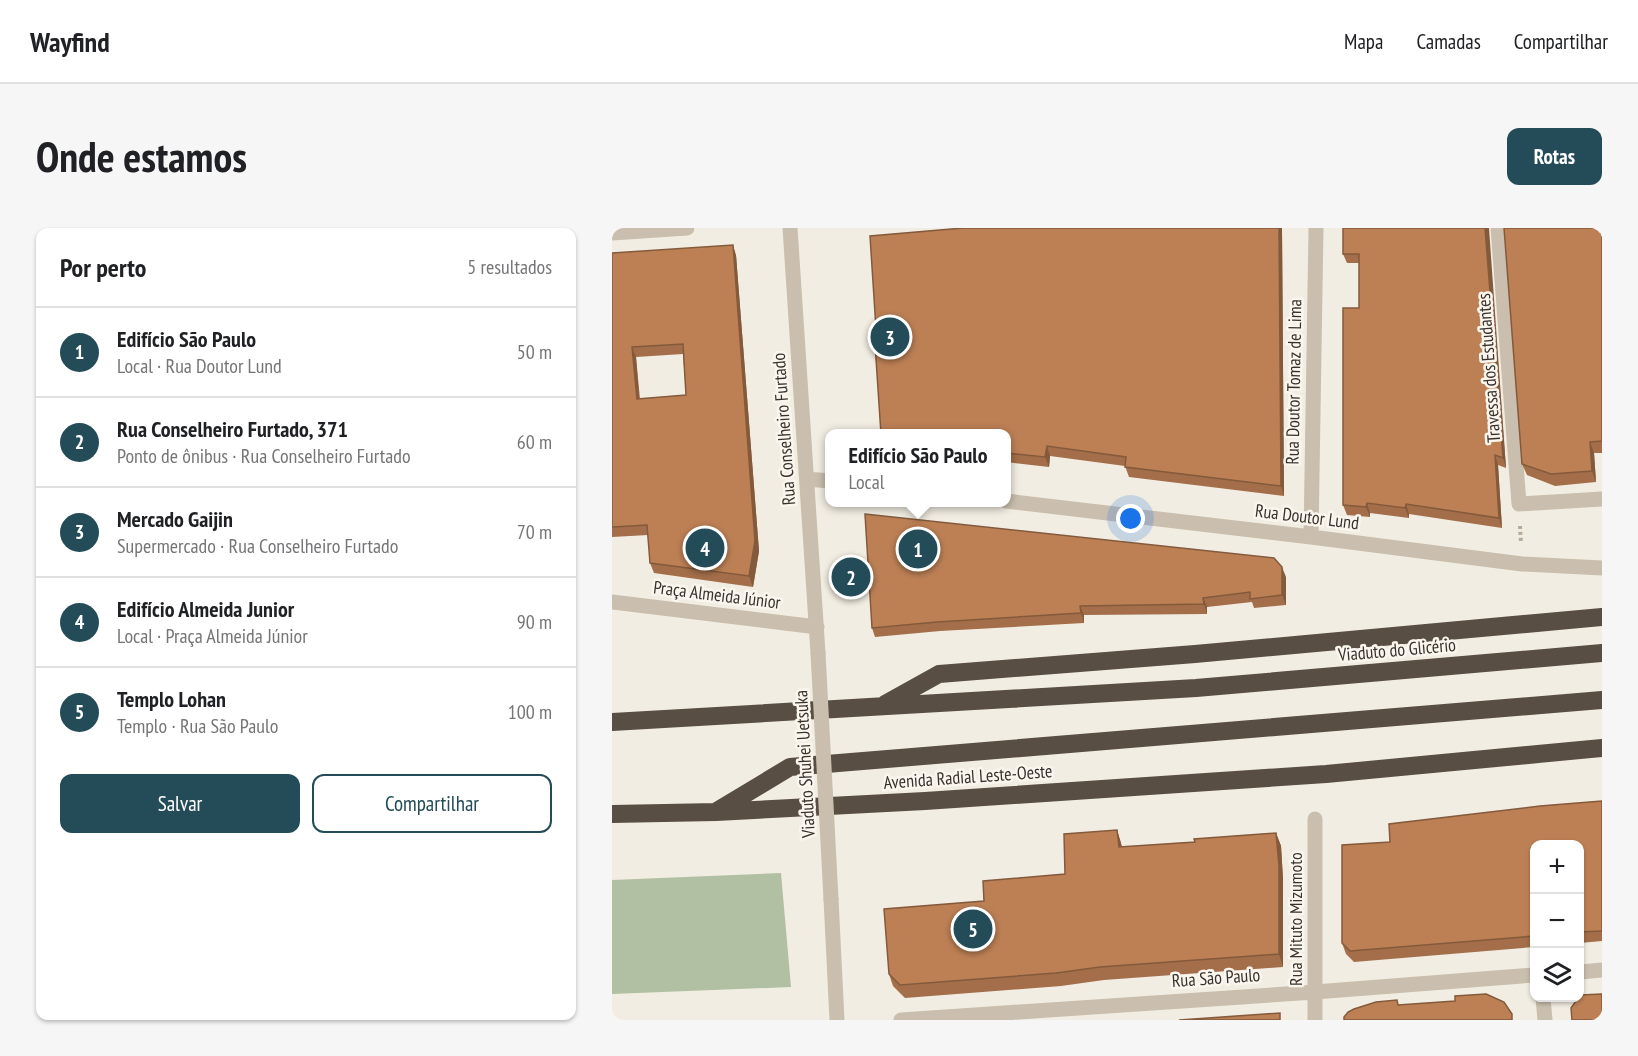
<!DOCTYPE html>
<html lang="pt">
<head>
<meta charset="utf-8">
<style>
	:root { --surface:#fff; --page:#f6f6f6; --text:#202124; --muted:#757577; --line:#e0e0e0; --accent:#244c58 }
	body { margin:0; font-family:"PT Sans Narrow",sans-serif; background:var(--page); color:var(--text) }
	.controls { position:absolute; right:18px; bottom:18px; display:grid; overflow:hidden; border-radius:12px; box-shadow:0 2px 4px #0004 }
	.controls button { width:54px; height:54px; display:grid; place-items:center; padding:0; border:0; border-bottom:2px solid var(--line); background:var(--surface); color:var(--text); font:30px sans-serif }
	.you { position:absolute; left:519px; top:291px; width:21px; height:21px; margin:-15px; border:4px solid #fff; border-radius:50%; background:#1a73e8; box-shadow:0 0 0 9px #1a73e833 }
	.badge { display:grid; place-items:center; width:39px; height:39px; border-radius:50%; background:var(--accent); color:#fff; font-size:20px; font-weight:700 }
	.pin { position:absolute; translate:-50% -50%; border:3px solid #fff; box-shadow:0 2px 6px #0006 }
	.popup { position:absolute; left:213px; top:201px; width:186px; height:78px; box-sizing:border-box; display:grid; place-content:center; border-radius:12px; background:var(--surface); filter:drop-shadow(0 2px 4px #0005); font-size:20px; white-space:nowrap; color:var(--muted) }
	.popup b { font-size:22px; color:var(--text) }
	.popup::after { content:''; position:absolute; left:50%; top:100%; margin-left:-12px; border:12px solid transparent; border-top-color:var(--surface) }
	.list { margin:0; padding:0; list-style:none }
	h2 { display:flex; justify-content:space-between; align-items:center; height:78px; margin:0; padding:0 24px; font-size:26px }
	h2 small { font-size:20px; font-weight:400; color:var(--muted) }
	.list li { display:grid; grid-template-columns:39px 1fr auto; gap:18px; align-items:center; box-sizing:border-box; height:90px; padding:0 24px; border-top:2px solid var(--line) }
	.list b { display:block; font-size:22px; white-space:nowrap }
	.list p { margin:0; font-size:20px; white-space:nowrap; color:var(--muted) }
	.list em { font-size:20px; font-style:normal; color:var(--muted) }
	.actions { display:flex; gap:12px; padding:18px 24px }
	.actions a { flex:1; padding:14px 0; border:2px solid var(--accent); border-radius:12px; text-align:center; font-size:21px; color:var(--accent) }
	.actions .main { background:var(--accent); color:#fff }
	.icon { flex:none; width:33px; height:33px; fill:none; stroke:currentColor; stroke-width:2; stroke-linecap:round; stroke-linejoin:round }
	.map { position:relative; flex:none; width:990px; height:792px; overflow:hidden; border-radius:12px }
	header { display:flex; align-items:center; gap:36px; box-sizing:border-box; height:84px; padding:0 30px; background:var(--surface); border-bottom:2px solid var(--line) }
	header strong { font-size:28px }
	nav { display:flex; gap:33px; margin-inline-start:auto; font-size:21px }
	.intro { display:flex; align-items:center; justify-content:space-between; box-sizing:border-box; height:144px; padding:0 36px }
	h1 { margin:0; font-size:42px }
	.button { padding:15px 27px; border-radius:12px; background:var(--accent); color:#fff; font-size:21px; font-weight:700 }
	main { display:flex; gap:36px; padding:0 36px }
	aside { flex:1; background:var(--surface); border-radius:12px; box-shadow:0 2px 4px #0004 }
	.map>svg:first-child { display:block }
</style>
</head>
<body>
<header>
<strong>Wayfind</strong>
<nav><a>Mapa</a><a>Camadas</a><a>Compartilhar</a></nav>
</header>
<div class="intro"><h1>Onde estamos</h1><a class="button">Rotas</a></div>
<main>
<aside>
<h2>Por perto<small>5 resultados</small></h2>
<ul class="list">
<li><span class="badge">1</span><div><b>Edifício São Paulo</b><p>Local · Rua Doutor Lund</p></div><em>50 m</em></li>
<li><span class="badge">2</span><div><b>Rua Conselheiro Furtado, 371</b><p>Ponto de ônibus · Rua Conselheiro Furtado</p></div><em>60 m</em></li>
<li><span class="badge">3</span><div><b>Mercado Gaijin</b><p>Supermercado · Rua Conselheiro Furtado</p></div><em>70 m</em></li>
<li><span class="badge">4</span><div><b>Edifício Almeida Junior</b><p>Local · Praça Almeida Júnior</p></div><em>90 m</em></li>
<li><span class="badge">5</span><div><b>Templo Lohan</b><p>Templo · Rua São Paulo</p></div><em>100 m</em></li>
</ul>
<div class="actions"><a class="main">Salvar</a><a>Compartilhar</a></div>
</aside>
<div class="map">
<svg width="990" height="792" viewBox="0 0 990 792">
	<rect width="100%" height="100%" fill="#f2ede2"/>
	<path fill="#b1c0a2" d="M169,645L179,759L0,766V652Z"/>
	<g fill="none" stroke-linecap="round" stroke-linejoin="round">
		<path stroke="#b6aa98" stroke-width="4" stroke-dasharray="3 3" stroke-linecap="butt" d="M908,298L909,315"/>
		<path stroke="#cabfae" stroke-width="15" d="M178,0L206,425
			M886,0L907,276L990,271
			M0,5L75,0
			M195,251L218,253
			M394,273L699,309L910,336L990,340
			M699,309L704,0
			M0,374L205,399
			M219,671L225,792
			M968,744L990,742
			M931,770L933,792
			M289,792L703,764L922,747
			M703,792V591"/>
		<path stroke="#594e44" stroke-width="18" d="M273,476L327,446L583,426L990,389
			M0,494L584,460L990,425
			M105,583L178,539L990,472
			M0,586L104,584L313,573L714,546L990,520"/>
		<path stroke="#cabfae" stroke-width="15" d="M206,425L219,671"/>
	</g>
	<path fill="#a36e49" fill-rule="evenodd" d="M351,0H670L672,268L517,249L513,238L438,228L437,239L394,234V206L265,116Z
		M990,0V225H982L984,254L943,258L915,247L910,236Z
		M876,1L894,240L886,237L890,300L797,286V290L758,285V289L735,287L731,277L747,80V35H735L731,26Z
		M0,25L124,27L147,323L141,359L42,345L38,335L36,307L0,309ZM71,126L74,167L28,171L24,129Z
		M674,349V377L642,380L640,374L595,379V386L472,387V395L328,403L263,409L260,400Z
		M990,573V713L968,715V616H922V719L742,734L734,726L730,715L778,614Z
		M505,602L510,619L583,614L664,605L669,618L671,651V739L492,752L449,758L293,770L281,758L277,746L372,673L453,646Z"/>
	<path fill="#845a3c" d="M667,0H670L672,268L669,258Z
		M873,0H877L894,240L891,230Z
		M121,17L124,27L147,323L141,359L137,348Z
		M20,119L24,129L28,181L25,171Z
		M978,214L982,225L984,254L980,243Z
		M435,218L438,228L437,239L433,229Z
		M883,227L886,237L890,300L887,290Z
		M755,275L758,285V289L754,279Z
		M794,276L797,286V290L793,280Z
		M670,339L674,349V377L670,367Z
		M591,370L595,379V386L592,376Z
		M468,378L472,387V395L469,385Z
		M505,602L509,615L512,632L507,619Z
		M664,605L669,618L671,651V739L667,726Z"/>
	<path fill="#bd8055" stroke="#845a3c" stroke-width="1.5" fill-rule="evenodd" d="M351,0H667L669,258L513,239L514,229L435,218L433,229L394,225V206H269L263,116H265L258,8Z
		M731,0H873L891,230L883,227L887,290L794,276L793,280L755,275L754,279L731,277V80H747V26H731Z
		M892,0H990V213L978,214L980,243L939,246L910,236Z
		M121,17L143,313L137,348L38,335L35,297L0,299V25ZM71,116L74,167L25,171L20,119Z
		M253,286L662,330L670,339V367L638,371V364L591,370L592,376L468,378L469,385L325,394L260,400Z
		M990,573V703L968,704V616H922V708L738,723L730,715V617L778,614L777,596L928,578Z
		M505,602L507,619L583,614L582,611L664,605L667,638V726L488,739L444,745L288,757L277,746L272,681L372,673L371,653L453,646L452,606Z
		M874,766L892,774L900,786V792H732V789L736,784L742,781L764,774L785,772L786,777L843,773V768Z
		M990,766V792H960L959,780L966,770H968V767Z
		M668,785V792H567Z"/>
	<g text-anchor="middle" stroke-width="5" stroke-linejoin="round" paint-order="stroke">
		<g font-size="18" fill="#39322c" stroke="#faf6ee">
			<text transform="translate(877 140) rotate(-94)" y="6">Travessa dos Estudantes</text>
			<text transform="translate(682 154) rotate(-89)" y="6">Rua Doutor Tomaz de Lima</text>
			<text transform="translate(172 201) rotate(-94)" y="6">Rua Conselheiro Furtado</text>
			<text transform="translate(695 289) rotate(7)" y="6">Rua Doutor Lund</text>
			<text transform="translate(105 367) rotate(7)" y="6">Praça Almeida Júnior</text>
			<text transform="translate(785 422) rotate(-5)" y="6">Viaduto do Glicério</text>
			<text transform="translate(193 536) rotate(-93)" y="6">Viaduto Shuhei Uetsuka</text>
			<text transform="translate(356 549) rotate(-4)" y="6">Avenida Radial Leste-Oeste</text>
			<text transform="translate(684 691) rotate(-90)" y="6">Rua Mituto Mizumoto</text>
			<text transform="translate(604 750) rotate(-4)" y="6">Rua São Paulo</text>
		</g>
	</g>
</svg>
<div class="controls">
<button>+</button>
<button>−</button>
<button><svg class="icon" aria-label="layers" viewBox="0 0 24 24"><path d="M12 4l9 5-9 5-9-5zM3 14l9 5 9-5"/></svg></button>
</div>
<div class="you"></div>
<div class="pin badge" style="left:306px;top:321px">1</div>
<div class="popup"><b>Edifício São Paulo</b>Local</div>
<div class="pin badge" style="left:239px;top:349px">2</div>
<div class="pin badge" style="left:278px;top:109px">3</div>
<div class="pin badge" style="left:93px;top:320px">4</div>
<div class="pin badge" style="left:361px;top:701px">5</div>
</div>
</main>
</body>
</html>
